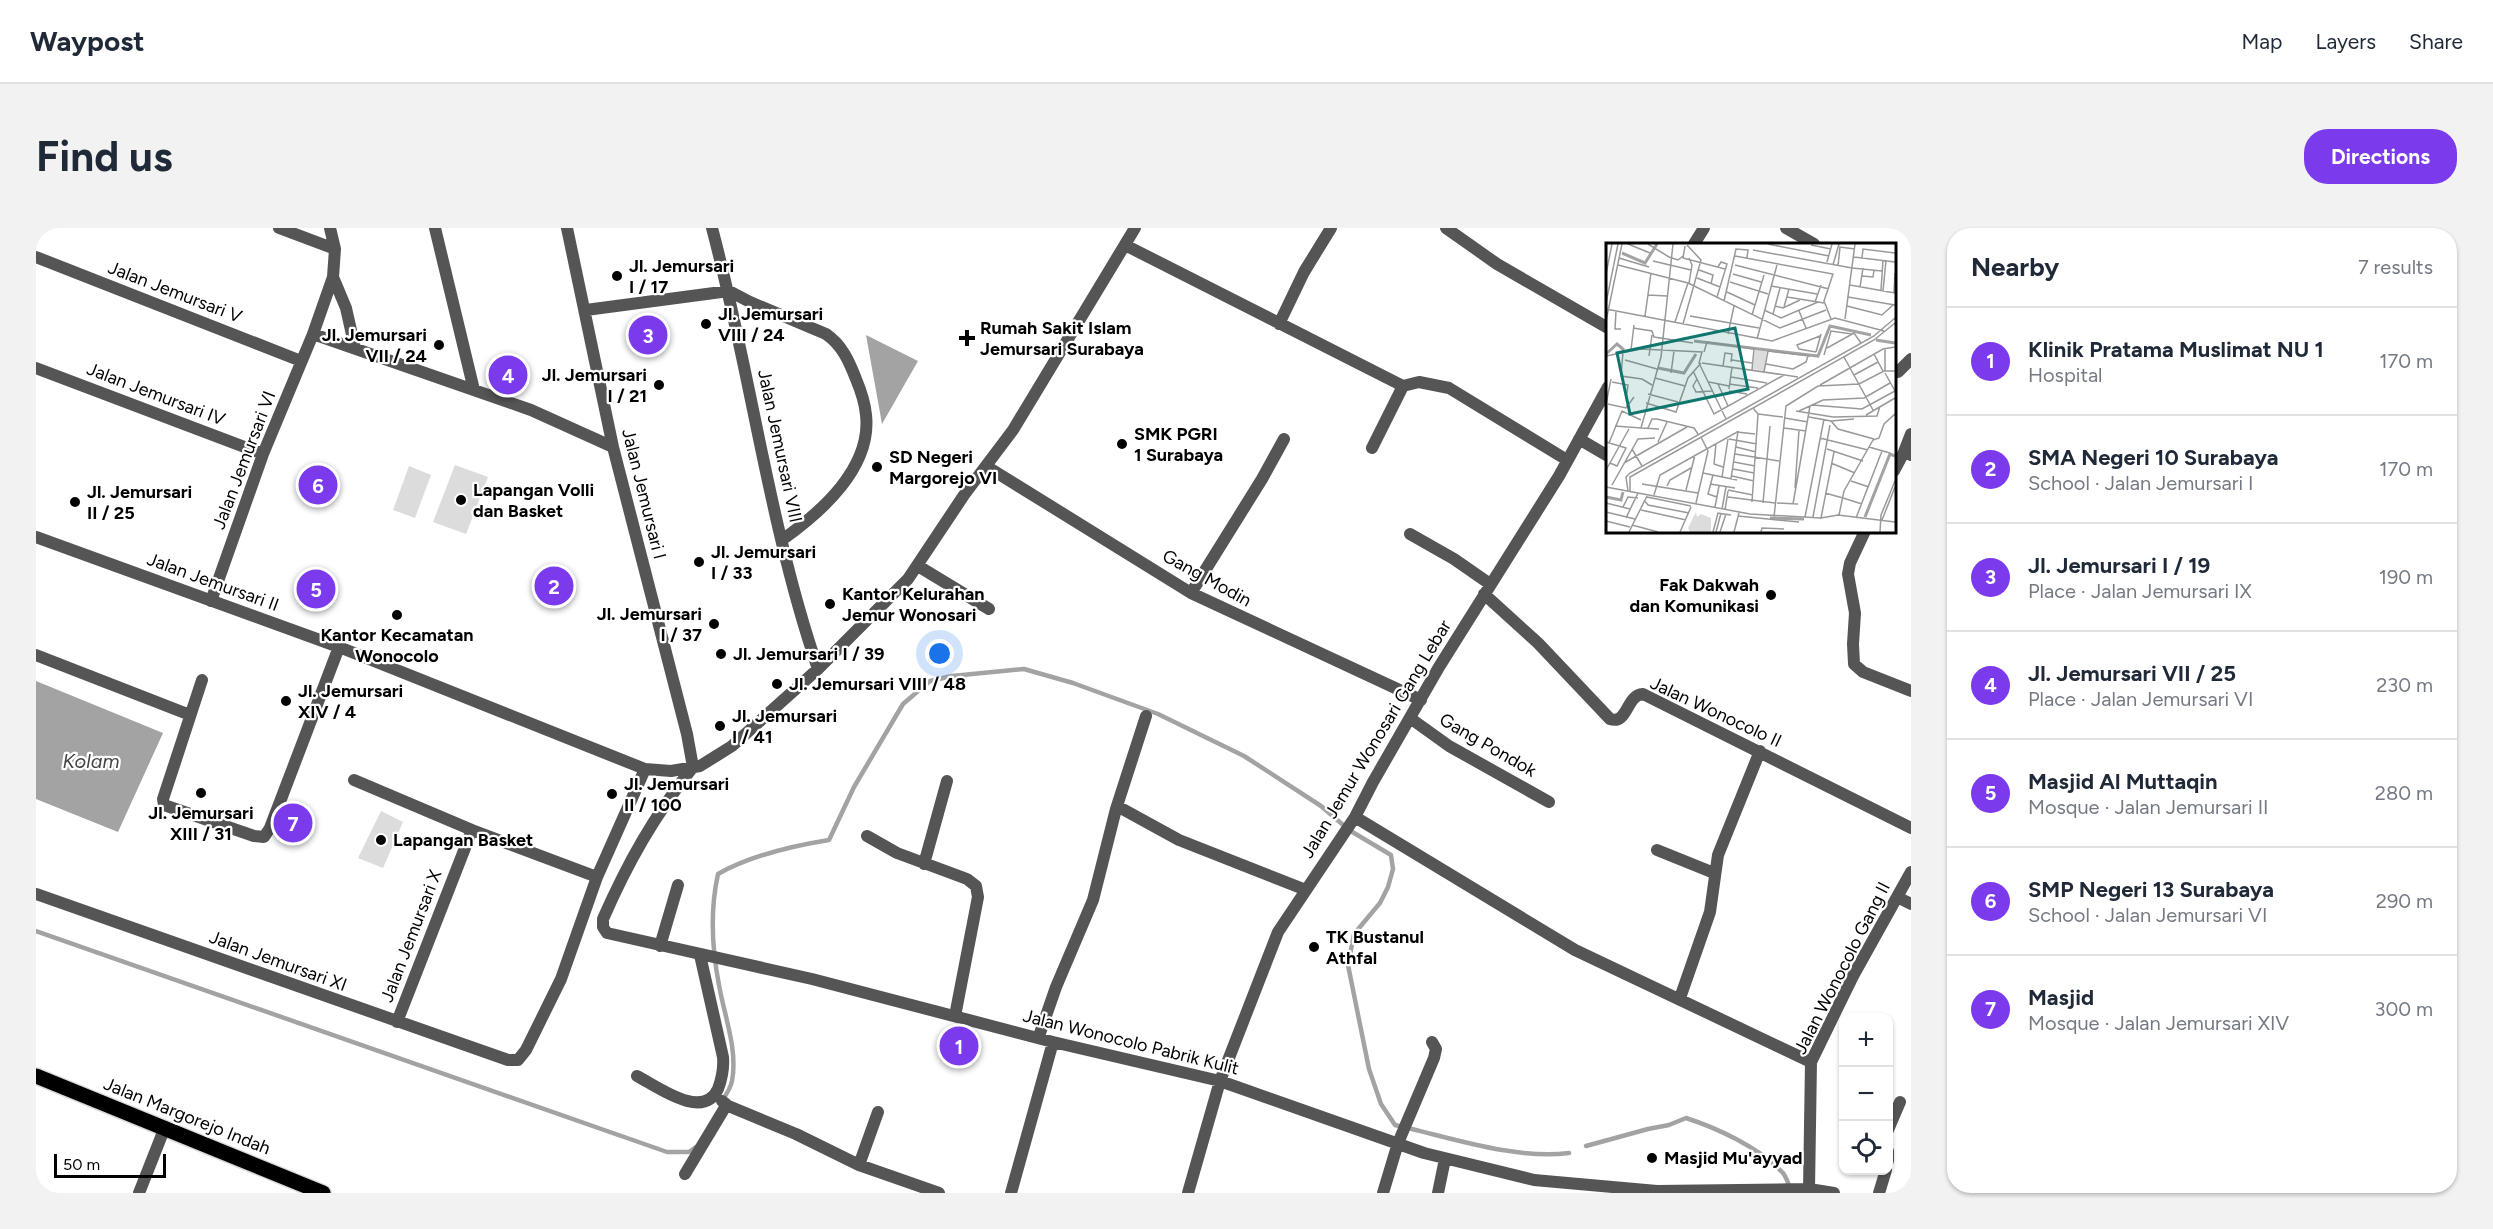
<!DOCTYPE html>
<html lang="en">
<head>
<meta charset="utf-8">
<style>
	:root { --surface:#fff; --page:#f2f2f3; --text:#1f2937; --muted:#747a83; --line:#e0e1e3; --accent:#7c3aed }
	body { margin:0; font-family:Figtree,sans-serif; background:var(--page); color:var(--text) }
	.controls { position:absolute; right:18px; bottom:18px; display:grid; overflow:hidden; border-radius:12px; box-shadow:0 2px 4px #0004 }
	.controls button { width:54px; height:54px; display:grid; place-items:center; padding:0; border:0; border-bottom:2px solid var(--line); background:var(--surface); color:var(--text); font:30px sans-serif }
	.scale { position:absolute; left:18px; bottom:15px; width:112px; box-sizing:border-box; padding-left:6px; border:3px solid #000; border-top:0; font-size:16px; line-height:21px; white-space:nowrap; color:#000; -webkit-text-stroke:4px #fff; paint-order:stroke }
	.you { position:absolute; left:904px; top:426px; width:21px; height:21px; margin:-15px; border:4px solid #fff; border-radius:50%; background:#1a73e8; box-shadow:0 0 0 9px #1a73e833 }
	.badge { display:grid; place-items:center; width:39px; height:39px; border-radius:50%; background:var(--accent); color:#fff; font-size:20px; font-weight:700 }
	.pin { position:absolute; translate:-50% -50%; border:3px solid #fff; box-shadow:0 2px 6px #0006 }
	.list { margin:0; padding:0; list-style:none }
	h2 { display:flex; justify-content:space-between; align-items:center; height:78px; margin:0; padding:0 24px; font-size:26px }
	h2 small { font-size:20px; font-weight:400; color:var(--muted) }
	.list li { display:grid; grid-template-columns:39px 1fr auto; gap:18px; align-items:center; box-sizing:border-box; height:108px; padding:0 24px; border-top:2px solid var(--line) }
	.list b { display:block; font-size:22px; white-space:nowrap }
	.list p { margin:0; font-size:20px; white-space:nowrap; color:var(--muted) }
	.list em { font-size:20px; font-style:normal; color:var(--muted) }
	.icon { flex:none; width:33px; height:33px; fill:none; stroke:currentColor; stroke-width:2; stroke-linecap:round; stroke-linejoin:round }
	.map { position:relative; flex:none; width:1875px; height:965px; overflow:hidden; border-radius:24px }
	header { display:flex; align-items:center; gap:36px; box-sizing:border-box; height:84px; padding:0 30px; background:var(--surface); border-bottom:2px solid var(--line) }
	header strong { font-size:28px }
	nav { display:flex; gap:33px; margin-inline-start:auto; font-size:21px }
	.intro { display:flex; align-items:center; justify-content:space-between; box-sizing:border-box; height:144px; padding:0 36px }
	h1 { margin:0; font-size:42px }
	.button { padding:15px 27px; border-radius:24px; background:var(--accent); color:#fff; font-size:21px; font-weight:700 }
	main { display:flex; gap:36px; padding:0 36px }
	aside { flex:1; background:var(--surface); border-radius:24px; box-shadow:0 2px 4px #0004 }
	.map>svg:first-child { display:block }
</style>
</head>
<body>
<header>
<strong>Waypost</strong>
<nav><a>Map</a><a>Layers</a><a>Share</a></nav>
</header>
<div class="intro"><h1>Find us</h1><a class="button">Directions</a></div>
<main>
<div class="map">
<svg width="1875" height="965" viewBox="0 0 1875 965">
	<rect width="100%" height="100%" fill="#fff"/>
	<path fill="#dcdcdc" d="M419,237L452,249L430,306L397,294Z
		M373,238L395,247L379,290L357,282Z
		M345,583L367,594L347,640L322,630Z"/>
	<path fill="#a3a3a3" d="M830,107L882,133L846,196Z
		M0,453L127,505L82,604L0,571Z"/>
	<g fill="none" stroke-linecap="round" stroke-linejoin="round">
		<path stroke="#a3a3a3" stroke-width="4.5" d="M0,703L631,924H653L660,919
			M686,873C690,867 695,859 696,853C702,821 688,787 683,757C676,721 674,682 682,646C715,627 756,618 793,612L818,559L867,476L894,453L916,448L988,441L1037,455L1122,486L1208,528L1285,578L1313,602L1355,627L1357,641L1352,659L1344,675L1318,706L1312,737L1333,841L1345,876L1359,897C1413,909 1478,932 1533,925
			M1550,918L1612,901L1633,897L1650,890C1681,900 1722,919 1745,943C1750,947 1752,955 1754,960"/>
		<defs>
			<path id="primary" d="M0,848L287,965"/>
		</defs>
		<use href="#primary" stroke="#dbdbdb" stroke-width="18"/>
		<path stroke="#555" stroke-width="12" d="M243,0L299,21
			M399,0L438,162
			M531,0L577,219L651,506L657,539C618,588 592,634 567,691V699L571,705L776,751L1017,814L1184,853L1388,925L1498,952L1621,963L1773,961L1798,965
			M676,0C715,146 733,298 782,441
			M1410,0L1461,36L1572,100
			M1750,0L1778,16
			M1658,16L1668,0
			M1089,17L1367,158
			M0,29L265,133
			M297,49L310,80L319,120
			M550,82L693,63L714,74L790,106C806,117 813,133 820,151C825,163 829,174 830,187C836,240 785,284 746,312
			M1243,96L1268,44L1295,0
			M277,106L495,182L577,219
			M0,140L227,226
			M1858,144H1862L1875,131
			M1543,211L1572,228
			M1336,220L1367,158L1383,154L1413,160L1531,232
			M1868,224L1875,206
			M950,238L1155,365L1385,472
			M1858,243L1868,224L1875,227
			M1829,303L1814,335L1812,346L1819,385L1817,416L1818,436L1827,444L1875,463
			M1374,306L1418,331L1454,356
			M0,309L303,419L609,541L635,543L664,538L696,518L782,441L872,351L928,267L977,202L1099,0
			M882,338L953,381
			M1155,365L1226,251L1248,211
			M1448,366L1502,415L1574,491C1592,497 1590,467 1607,466L1875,600
			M175,373L227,226L277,106L297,49L299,21L294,0
			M0,427L154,487
			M166,452L127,571L128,577L218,608L228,609L234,600L303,419
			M1374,490L1413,518L1513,574
			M318,552L436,602L561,649
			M1081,578L1143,612L1270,662
			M1319,589L1539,722L1775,834
			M831,608L861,625L931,651L940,658L942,669L919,788
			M1621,622L1678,645
			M888,636L911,553
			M0,666L472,832H482L490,822L525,751L561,649L609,541
			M1861,669L1875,676
			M624,718L642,657
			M1644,770L1674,684L1682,627L1724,523
			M361,794L436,602
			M1003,808L1020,759L1057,672L1080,581L1110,488
			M601,848C622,859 667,893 682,861C686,850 688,840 687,829L664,727
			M690,877L760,906L823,937L903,965
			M1852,902L1864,874
			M1852,923V933
			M823,937L842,884
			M649,946L688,881L690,876L686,873
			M1773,961L1775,834L1817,748L1875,644
			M103,965L129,899
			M975,965L1017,814
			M1152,965L1184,853L1242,704L1319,589L1337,554L1403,439L1523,248L1572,159
			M1347,965L1362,915L1398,830L1400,821L1396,814
			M1402,965L1409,931
			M1843,965L1850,942"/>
		<use href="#primary" stroke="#000" stroke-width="15"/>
	</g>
	<g fill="#000" stroke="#fff" stroke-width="2">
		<circle cx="581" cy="48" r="6"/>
		<circle cx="670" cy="96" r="6"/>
		<path d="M928 101h6v6h6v6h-6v6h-6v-6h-6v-6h6z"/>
		<circle cx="403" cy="117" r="6"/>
		<circle cx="623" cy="157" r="6"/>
		<circle cx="1086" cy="216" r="6"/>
		<circle cx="841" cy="239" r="6"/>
		<circle cx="425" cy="272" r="6"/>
		<circle cx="39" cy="274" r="6"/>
		<circle cx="663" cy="334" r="6"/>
		<circle cx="1735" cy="367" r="6"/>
		<circle cx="794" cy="376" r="6"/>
		<circle cx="361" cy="387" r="6"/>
		<circle cx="678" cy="396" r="6"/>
		<circle cx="685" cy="426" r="6"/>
		<circle cx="741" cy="456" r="6"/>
		<circle cx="250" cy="473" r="6"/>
		<circle cx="684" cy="498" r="6"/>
		<circle cx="165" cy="565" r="6"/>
		<circle cx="576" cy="566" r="6"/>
		<circle cx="345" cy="612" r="6"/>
		<circle cx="1278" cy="719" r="6"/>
		<circle cx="1616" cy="930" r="6"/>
	</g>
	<g text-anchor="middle" stroke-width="4.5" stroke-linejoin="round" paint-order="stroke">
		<g font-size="18" font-weight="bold" fill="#000" stroke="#fff" text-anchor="start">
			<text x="593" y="44">Jl. Jemursari<tspan x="593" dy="21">I / 17</tspan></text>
			<text x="682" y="92">Jl. Jemursari<tspan x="682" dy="21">VIII / 24</tspan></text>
			<text x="944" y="106">Rumah Sakit Islam<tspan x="944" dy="21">Jemursari Surabaya</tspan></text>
			<text x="391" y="113" text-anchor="end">Jl. Jemursari<tspan x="391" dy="21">VII / 24</tspan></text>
			<text x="611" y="153" text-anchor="end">Jl. Jemursari<tspan x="611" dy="21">I / 21</tspan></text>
			<text x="1098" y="212">SMK PGRI<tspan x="1098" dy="21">1 Surabaya</tspan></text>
			<text x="853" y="235">SD Negeri<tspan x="853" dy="21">Margorejo VI</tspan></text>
			<text x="437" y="268">Lapangan Volli<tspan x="437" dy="21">dan Basket</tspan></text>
			<text x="51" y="270">Jl. Jemursari<tspan x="51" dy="21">II / 25</tspan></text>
			<text x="675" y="330">Jl. Jemursari<tspan x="675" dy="21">I / 33</tspan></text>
			<text x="1723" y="363" text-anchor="end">Fak Dakwah<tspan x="1723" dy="21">dan Komunikasi</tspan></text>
			<text x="806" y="372">Kantor Kelurahan<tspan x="806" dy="21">Jemur Wonosari</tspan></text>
			<text x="666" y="392" text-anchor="end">Jl. Jemursari<tspan x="666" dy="21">I / 37</tspan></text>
			<text x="361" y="413" text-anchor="middle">Kantor Kecamatan<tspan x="361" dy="21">Wonocolo</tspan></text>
			<text x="697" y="432">Jl. Jemursari I / 39</text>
			<text x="753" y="462">Jl. Jemursari VIII / 48</text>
			<text x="262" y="469">Jl. Jemursari<tspan x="262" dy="21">XIV / 4</tspan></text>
			<text x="696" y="494">Jl. Jemursari<tspan x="696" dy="21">I / 41</tspan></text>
			<text x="588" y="562">Jl. Jemursari<tspan x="588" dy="21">II / 100</tspan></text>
			<text x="165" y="591" text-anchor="middle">Jl. Jemursari<tspan x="165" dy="21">XIII / 31</tspan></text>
			<text x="357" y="618">Lapangan Basket</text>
			<text x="1290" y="715">TK Bustanul<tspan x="1290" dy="21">Athfal</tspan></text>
			<text x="1628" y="936">Masjid Mu'ayyad</text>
		</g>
		<g font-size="18" fill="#000" stroke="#fff">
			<text transform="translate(139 64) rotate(21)" y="6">Jalan Jemursari V</text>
			<text transform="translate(120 166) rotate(21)" y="6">Jalan Jemursari IV</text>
			<text transform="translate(744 218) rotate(78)" y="6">Jalan Jemursari VIII</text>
			<text transform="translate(208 232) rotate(-69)" y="6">Jalan Jemursari VI</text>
			<text transform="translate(608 266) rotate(76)" y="6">Jalan Jemursari I</text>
			<text transform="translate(1171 350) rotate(29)" y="6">Gang Modin</text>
			<text transform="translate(177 354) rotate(20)" y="6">Jalan Jemursari II</text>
			<text transform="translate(1680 484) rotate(25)" y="6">Jalan Wonocolo II</text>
			<text transform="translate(1340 511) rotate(-59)" y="6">Jalan Jemur Wonosari Gang Lebar</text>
			<text transform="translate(1452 517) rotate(30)" y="6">Gang Pondok</text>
			<text transform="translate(375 708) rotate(-69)" y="6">Jalan Jemursari X</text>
			<text transform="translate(242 733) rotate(20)" y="6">Jalan Jemursari XI</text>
			<text transform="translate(1806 740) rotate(-63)" y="6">Jalan Wonocolo Gang II</text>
			<text transform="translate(1095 814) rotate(14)" y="6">Jalan Wonocolo Pabrik Kulit</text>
			<text transform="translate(151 888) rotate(22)" y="6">Jalan Margorejo Indah</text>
		</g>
		<g font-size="20" font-style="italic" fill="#444" stroke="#fff">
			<text x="55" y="540">Kolam</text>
		</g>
	</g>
	<g transform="translate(1570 15)">
		<rect width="290" height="290" fill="#fff"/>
		<path d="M149,105L161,107L158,128L147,126ZM90,269L91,274L95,271L105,275V289H84L82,285Z" fill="#dcdcdc"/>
		<path fill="none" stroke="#a3a3a3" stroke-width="3" d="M16,10L39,20L51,1M270,97L289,100M88,98L212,113L224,83L265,92M0,111L11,101L18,107M52,125L78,130L90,111M0,254L15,257L17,249M259,274L284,211L289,213M164,275L198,276"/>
		<path fill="none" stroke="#999" stroke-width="1.5" d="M22,1L44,10M42,1L63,14L72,17L77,13M162,1L223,13M205,2L225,6M79,3L77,15L119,26M147,7L246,25M129,13L227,31L218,58L225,76M248,14L289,19M13,15L43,24M256,15L257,6L289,10M47,18L85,27M221,19L226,1M12,22L82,40L174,85L220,67M129,22L223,46M227,22L233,1M232,23L234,4L249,6M246,25L276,28M93,27L107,32L105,41M0,31L6,1M127,31L155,39M256,33L267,34L268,27M91,35L114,44M124,39L162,51M83,40L86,22L83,15M244,42L289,50M165,43L211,51M254,44L257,25M275,47L277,17M277,48L280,17M121,49L149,62M288,49L289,30M42,52L61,53M111,54L121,21L115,19L112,24M181,54L218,60M242,54L289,62M118,58L130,6L142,7L141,15M209,59L215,42M0,60L12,1M169,63L177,65L194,57M241,63L276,72L287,62M178,64L183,46M0,66L166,98L229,75L278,88M158,67L175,75L212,59M10,68L9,86H15M193,68L200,85M167,71L174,45M146,72L158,32M39,73L45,30M84,73L153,85M239,76L249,1M0,78L16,1M69,79L82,40M77,81L95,17L81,2M27,85L46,88L48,94L87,100M122,91L128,63M151,96L171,22M221,105L248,90L255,100M25,107L28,82M17,109L15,133L36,136L46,142M98,109L101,99L148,106L146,127M210,109L193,106L191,102L214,93M210,109L215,91M268,111L277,128M218,112L225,88L246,91M0,113L35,106L96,109L93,120L120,176M43,113L46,92M238,114L267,167M19,117L51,126M126,117L146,120M96,120L192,134M160,121L187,126L200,119L202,113M117,123L119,110L126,111L125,119M87,128L108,171L178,132M279,128V106M158,129L162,108L204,113M65,130L68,108M279,130L289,148M248,132L272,119M125,134L161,140M49,135L79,143M91,136L87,143L90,149L106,148M6,139L22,142L20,156M103,139L123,143M112,141L122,163M123,141L152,145M214,142L277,106L289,104M123,146L126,124M123,148L141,151M42,151L72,159M40,160L70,169L82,135L95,120M0,161L5,136M2,161L20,165L28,154M206,162L256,166L289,148M190,168L227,174L271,173L274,163M193,168L217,157L258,155L284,140M152,171L177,174M260,172L289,155M203,174L225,178L232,186L268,196M179,175L202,179M225,178L248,176M9,183L35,185L55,114L67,1M35,185L53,186M42,185L46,176H51L88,185L92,191M178,185L200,188M214,195L262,207M123,196L151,201M0,199L20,205L11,223L4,220M52,199L61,179M3,200L16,168L35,177M110,201L108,221L117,224M130,204L150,209M263,204L284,210M26,206L36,223M221,206L257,218M129,211L173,218M128,219L149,223M18,220L81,184M225,220L249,230M127,226L148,230M0,227L23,186M97,230L131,237M107,232L102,251L111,254M126,233L148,238M116,234L122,196M125,236L132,188M245,238L263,244M36,241L92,250M104,241L129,245M6,242L32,196L49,195M61,243L64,237L85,225M0,244L144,271L215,275L232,272L289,279M189,245L193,187M80,247L89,212M122,247L147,252M22,248L20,234L24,230L268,93L289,75M24,248V234L268,97L289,80M219,250L237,255M48,252L54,232L131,189L149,191M41,254L85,263M122,254L169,260M237,255L256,261M38,257L42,262L83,270M146,259L152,171L147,165M0,260L24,266M90,260L102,208L95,194M157,260L164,183M171,260L192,261M187,261L204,163M17,264L22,254L32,255M109,264L113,243M116,266L120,244M35,267L80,277M119,267L122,248M0,269L29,276M233,272L238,248L267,197L273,195L278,181L289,171M132,273L193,279M168,274L180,163L212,143L253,141L278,128H289M199,274L218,176M207,274L224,182M20,275L32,250M215,275L228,209M250,275L276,208M276,277L289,244M0,278L24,284M26,282L52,289M23,289L41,253M74,289L85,264M107,289L112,270L125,272M110,289L115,270M114,289L120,271M128,289L133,270M155,289L156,285L178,286M274,289L275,272L289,238"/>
		<path fill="#0f766e" fill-opacity="0.15" stroke="#0f766e" stroke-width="3" d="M129,85L142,146L24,171L11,110Z"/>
		<rect width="290" height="290" fill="none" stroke="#000" stroke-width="3"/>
	</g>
</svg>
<div class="controls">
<button>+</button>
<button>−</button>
<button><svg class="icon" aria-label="locate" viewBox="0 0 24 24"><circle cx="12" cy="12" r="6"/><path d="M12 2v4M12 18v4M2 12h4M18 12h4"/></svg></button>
</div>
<div class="scale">50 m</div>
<div class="you"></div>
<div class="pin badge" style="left:923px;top:818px">1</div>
<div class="pin badge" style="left:518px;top:358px">2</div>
<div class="pin badge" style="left:612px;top:107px">3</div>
<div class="pin badge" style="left:472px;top:147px">4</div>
<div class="pin badge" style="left:280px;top:361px">5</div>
<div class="pin badge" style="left:282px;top:257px">6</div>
<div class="pin badge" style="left:257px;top:595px">7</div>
</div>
<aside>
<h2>Nearby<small>7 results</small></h2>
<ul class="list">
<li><span class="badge">1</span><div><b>Klinik Pratama Muslimat NU 1</b><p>Hospital</p></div><em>170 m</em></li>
<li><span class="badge">2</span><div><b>SMA Negeri 10 Surabaya</b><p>School · Jalan Jemursari I</p></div><em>170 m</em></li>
<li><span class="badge">3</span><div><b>Jl. Jemursari I / 19</b><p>Place · Jalan Jemursari IX</p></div><em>190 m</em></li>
<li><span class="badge">4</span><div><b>Jl. Jemursari VII / 25</b><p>Place · Jalan Jemursari VI</p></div><em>230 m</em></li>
<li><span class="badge">5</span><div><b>Masjid Al Muttaqin</b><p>Mosque · Jalan Jemursari II</p></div><em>280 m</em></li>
<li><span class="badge">6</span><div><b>SMP Negeri 13 Surabaya</b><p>School · Jalan Jemursari VI</p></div><em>290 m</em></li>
<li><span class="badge">7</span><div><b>Masjid</b><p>Mosque · Jalan Jemursari XIV</p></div><em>300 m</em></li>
</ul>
</aside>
</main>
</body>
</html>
